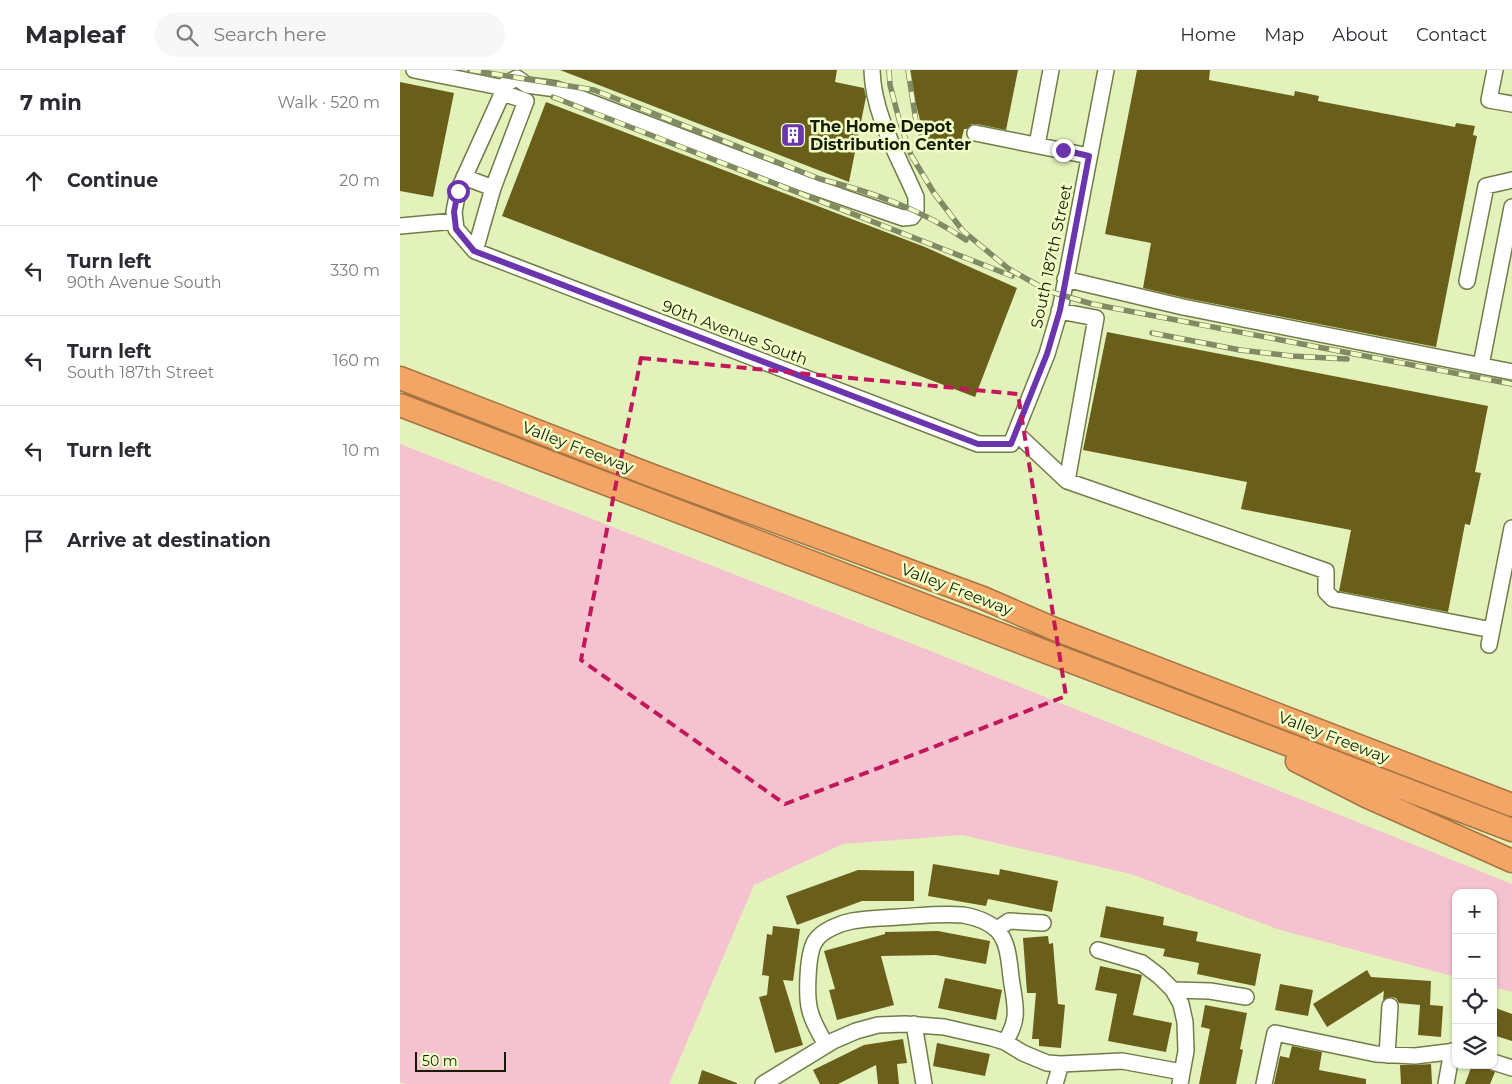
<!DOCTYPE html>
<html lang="en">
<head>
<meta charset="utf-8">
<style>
	:root { --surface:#fff; --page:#f7f7f7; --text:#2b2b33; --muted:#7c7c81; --line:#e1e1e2 }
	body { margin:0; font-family:Montserrat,sans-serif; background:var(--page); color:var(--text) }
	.controls { position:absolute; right:15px; bottom:15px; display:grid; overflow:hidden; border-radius:10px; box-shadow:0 1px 4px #0004 }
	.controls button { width:45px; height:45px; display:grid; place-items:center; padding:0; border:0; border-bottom:1px solid var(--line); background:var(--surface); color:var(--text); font:25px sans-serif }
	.scale { position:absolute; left:15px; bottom:12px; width:91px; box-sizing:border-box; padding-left:5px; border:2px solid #161a06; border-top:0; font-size:14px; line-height:18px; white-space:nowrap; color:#161a06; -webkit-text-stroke:4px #f0ffc6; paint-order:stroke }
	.stop { position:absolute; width:15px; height:15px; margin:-11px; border:4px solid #6b36ad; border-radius:50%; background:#fff }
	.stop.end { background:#6b36ad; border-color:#fff; box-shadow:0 1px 5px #0008 }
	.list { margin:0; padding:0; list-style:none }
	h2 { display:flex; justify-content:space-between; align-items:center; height:65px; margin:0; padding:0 20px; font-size:21px }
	h2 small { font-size:16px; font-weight:400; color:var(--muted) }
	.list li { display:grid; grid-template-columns:32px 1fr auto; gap:15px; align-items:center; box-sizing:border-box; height:90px; padding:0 20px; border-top:1px solid var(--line) }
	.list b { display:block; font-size:19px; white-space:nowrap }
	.list p { margin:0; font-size:16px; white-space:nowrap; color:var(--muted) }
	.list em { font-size:16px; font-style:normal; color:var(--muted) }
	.icon { flex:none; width:28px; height:28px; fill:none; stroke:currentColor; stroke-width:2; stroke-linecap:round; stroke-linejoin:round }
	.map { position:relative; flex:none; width:1112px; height:1014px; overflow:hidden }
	header { display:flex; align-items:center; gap:30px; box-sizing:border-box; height:70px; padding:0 25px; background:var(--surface); border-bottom:1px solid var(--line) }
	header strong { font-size:24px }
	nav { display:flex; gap:28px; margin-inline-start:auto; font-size:18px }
	.search { width:350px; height:45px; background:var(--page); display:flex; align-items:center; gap:12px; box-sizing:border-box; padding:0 18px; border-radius:28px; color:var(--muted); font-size:19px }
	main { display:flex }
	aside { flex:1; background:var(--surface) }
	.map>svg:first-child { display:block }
</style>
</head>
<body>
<header>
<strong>Mapleaf</strong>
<div class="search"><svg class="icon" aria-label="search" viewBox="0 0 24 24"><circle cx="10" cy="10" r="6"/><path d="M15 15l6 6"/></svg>Search here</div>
<nav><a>Home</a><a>Map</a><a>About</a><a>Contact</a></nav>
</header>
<main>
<aside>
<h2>7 min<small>Walk · 520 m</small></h2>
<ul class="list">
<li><svg class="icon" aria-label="ahead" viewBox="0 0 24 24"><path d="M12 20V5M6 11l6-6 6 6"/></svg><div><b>Continue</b></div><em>20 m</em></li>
<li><svg class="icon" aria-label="left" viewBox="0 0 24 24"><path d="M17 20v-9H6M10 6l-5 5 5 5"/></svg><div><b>Turn left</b><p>90th Avenue South</p></div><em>330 m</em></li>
<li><svg class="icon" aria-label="left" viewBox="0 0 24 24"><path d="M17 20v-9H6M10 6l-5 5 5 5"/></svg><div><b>Turn left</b><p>South 187th Street</p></div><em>160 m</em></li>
<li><svg class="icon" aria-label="left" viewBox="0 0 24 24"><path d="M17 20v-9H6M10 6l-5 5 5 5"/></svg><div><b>Turn left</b></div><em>10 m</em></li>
<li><svg class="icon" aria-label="arrive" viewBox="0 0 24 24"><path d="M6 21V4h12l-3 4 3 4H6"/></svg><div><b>Arrive at destination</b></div></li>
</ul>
</aside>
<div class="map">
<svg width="1112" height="1014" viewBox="0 0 1112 1014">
	<rect width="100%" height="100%" fill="#e3f2ba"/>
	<path fill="#f5c2d0" d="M0,374L523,578L1112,814V922L1093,917V823H1056V907L877,859L731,804L562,765L443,774L354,815L269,1014H7L0,1012Z"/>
	<path fill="#6a5f1a" d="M160,0H437L435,12L464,18L466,27L449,112Z
		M510,0H618L606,60L577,54H572L567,59H564L560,76L528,69L531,52L520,50L513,23Z
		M737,0H810L809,10L894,26L895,21L919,26L918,31L1055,57L1056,53L1075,56L1073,65L1077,66L1036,277L785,228L743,218L751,173L705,164Z
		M0,12L54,23L33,127L0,121Z
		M146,32L525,177L617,218L575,327L102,146Z
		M707,262L1088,336L1075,402L1081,403L1070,455L1065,454L1048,542L939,521L951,460L841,439L847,412L683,380Z
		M533,794L599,805L600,799L658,811L652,842L588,829L586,836L528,826Z
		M458,800L514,801V831H462L397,855L386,826Z
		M706,836L764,847L763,855L798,862L796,871L861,884L855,916L797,904L799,893L763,886L765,879L700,867Z
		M373,856L400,859L393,911L383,910L403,975L375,983L359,927L367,925L369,906L362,905L367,864L372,865Z
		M538,861L590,871L586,894L536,885L481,886L494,935L437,950L429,920L435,919L424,881L485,864V862Z
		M648,866L649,874L653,873L658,934L665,935L661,978L639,976V969H632L636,923H627L623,868Z
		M700,896L742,905L733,945L772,953L766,982L708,971L717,924L695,920Z
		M967,900L971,907L1031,911L1030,935L1043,936L1041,967L1018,965L1020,935L999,933L996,928L991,927L983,930L984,921L927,957L913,934Z
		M545,908L602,920L596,950L538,938Z
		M880,914L913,920L908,946L875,940Z
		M805,935L847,943L840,979L843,980L836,1014H799L810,959L801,957Z
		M1093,937L1112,944V971L1093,965Z
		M503,969L507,993L497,994L499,1014H478L476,995L438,1014H420L413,1000L464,975Z
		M537,973L590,984L585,1006L533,996Z
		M892,976L922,982L919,1000L966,1009V1014H874L880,986L889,988Z
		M1031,994L1032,1014H1001L1000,995H1015Z
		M1072,995H1079L1095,1002L1090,1014H1065Z
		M302,1000L337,1013V1014H298Z"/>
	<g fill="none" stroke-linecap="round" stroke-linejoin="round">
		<defs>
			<path id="minor" d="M14,0L105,18
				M1095,0L1089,30L1112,34
				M117,8L107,13L58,121L54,142L56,159L75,181L578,374H611L647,284L660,240L706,0
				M117,8L127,15L156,19L402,113L503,148L512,147L516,141V127C499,87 473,45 472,0
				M575,63L689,86
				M637,75L651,0
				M64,107L93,118
				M0,156L55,151
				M75,181L93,118L126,31L103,23
				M665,209L783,237L1112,302
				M1067,211L1086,116L1112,110
				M659,241L696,248L667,411L926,501V522L933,529L1092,560
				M1081,295L1112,137
				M616,363L667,411
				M1089,575L1112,458
				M597,859L609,851L643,853
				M698,880L742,893L759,906L773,920L781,934L785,952L786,981L780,1014
				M773,920L810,921L846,927
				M514,954L524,1014
				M426,975C420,964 413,953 410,941C406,927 407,881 416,870C423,860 441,853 452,851C467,848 483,848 498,847C519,846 541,843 563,845C574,847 589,852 597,860C610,873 609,897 612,914C616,939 619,950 605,972
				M987,985L990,936
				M1093,992L1112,998
				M363,1014L433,971L456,961L478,955L505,954L544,957L592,968L605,972L623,983L647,993L661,994L722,991L782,1002
				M655,1014L661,994
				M864,1014L875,963L976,984L1015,986L1056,981
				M1046,1014L1052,981"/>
			<path id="highway" d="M0,308L253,406L583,528L652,558L1112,735
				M0,335L1112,760
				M897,691L968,727L1112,791"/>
		</defs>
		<use href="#minor" stroke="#707c48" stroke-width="18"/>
		<use href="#highway" stroke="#a57443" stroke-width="25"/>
		<use href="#minor" stroke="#fff" stroke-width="15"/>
		<use href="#highway" stroke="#f2a564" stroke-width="22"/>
		<defs>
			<path id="rail" d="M70,0L194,20L420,109C472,122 521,139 566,170
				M489,0L490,15L500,53L511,85L534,123L563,161L609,199L648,221L692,234L1112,314
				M508,0L516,51L520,63
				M153,27L612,206
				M752,263L840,280L892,286L947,289"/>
		</defs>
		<use href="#rail" stroke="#808a64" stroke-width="5.5"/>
		<use href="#rail" stroke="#f0ffc6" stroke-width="4" stroke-dasharray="11" stroke-linecap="butt"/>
	</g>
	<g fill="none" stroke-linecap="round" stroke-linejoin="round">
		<path stroke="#6b36ad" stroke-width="6" d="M58,121L54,142L56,159L74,181L578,374H611L647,284L660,240L689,86L663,80"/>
	</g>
	<path fill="none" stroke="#c2185b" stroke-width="4" stroke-dasharray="10 6" stroke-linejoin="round" d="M241,288L618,324L666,626L385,734L181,590Z"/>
	<defs>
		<symbol id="building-square" viewBox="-11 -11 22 22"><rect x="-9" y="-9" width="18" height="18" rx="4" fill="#6b36ad" stroke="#f0ffc6"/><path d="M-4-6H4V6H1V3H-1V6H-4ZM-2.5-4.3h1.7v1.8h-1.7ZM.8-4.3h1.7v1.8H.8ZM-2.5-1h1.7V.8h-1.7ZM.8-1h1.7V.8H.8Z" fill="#fff"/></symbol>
	</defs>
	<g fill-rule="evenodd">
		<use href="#building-square" x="379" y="51" width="28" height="28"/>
	</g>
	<g text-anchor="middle" stroke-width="5" stroke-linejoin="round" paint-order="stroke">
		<g font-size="16" font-weight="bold" fill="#161a06" stroke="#f0ffc6" text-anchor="start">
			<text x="410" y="62">The Home Depot<tspan x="410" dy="18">Distribution Center</tspan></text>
		</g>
		<g font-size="16" fill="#161a06" stroke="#f0ffc6">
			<text transform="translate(651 186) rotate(-78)" y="6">South 187th Street</text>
			<text transform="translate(335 262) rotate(21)" y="6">90th Avenue South</text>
			<text transform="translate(178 377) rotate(21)" y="6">Valley Freeway</text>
			<text transform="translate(557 519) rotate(21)" y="6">Valley Freeway</text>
			<text transform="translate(934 667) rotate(21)" y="6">Valley Freeway</text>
		</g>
	</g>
</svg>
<div class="controls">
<button>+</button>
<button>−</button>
<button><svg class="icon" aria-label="locate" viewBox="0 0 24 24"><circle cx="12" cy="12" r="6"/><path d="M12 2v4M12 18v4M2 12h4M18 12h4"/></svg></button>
<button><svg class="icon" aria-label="layers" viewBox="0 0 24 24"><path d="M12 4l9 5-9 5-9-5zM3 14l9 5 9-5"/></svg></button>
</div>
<div class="scale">50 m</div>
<div class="stop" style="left:58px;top:121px"></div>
<div class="stop end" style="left:663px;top:80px"></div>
</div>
</main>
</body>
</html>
